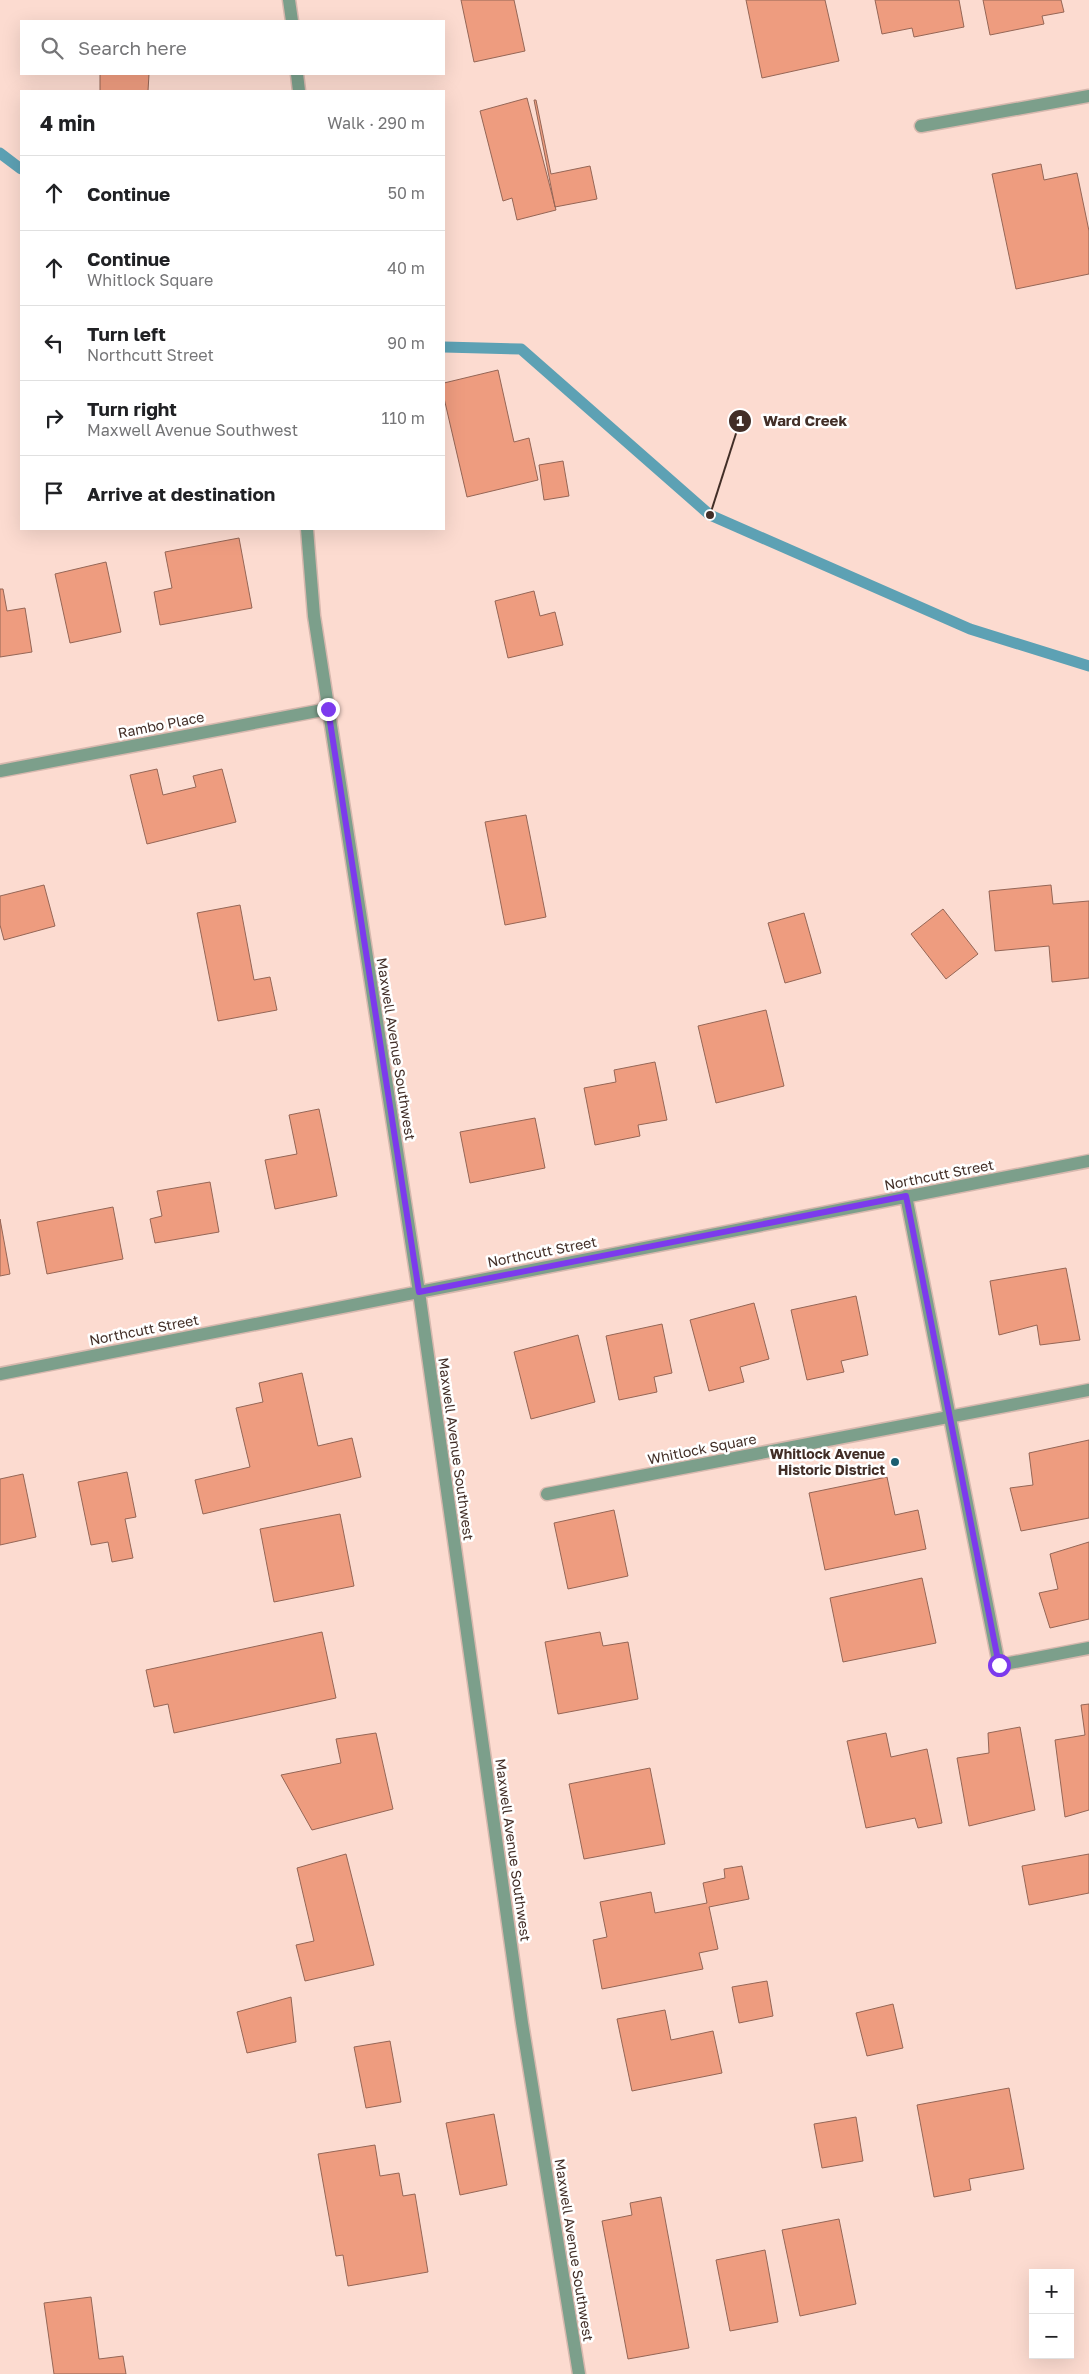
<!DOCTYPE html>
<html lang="en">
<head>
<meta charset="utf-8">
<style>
	:root { --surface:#fff; --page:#f6f6f6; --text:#202124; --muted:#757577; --line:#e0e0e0 }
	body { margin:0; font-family:"Golos Text",sans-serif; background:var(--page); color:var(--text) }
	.controls { position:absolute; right:15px; bottom:15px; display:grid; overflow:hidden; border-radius:0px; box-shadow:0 5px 20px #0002 }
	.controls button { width:45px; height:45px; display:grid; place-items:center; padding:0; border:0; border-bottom:1px solid var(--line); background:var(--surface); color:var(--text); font:25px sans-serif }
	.stop { position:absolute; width:15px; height:15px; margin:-11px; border:4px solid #7c3aed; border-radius:50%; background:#fff }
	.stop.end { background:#7c3aed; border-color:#fff; box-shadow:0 1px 5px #0008 }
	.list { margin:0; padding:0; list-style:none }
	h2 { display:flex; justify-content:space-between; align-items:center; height:65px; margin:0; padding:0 20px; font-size:21px }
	h2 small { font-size:16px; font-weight:400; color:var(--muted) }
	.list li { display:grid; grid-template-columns:32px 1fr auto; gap:15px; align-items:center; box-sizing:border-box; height:75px; padding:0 20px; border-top:1px solid var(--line) }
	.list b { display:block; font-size:19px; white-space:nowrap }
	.list p { margin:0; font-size:16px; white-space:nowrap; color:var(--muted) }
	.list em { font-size:16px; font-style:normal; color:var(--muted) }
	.icon { flex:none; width:28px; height:28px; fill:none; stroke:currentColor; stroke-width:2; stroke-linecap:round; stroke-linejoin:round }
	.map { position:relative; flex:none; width:1089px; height:2374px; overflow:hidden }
	.search { position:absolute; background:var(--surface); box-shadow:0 5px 20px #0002; left:20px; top:20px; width:425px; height:55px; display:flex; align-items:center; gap:12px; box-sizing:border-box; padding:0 18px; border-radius:0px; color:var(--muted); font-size:19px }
	.panel { position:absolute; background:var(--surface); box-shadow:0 5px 20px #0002; left:20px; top:90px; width:425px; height:440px; border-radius:0px }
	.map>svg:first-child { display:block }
</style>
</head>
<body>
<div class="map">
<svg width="1089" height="2374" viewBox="0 0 1089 2374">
	<rect width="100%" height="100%" fill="#fcdbd0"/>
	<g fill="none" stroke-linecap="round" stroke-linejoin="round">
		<path stroke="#5da1b4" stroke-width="11" d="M0,153L21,169
			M444,347L521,349L710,515L970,629L1089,666"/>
	</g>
	<path fill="#ee9c7f" stroke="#956656" d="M461,0H514L525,51L474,62Z
		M746,0H825L839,61L762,78Z
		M875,0H959L964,27L914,37L912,28L882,34Z
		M983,0H1061L1064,12L1042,16L1044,24L990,35Z
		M100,74H149L148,91H100Z
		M527,98L556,210L517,220L512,198L503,201L480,111Z
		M534,100H536L551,174L590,166L597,199L555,207Z
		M1041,164L1044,180L1077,173L1089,231V274L1016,289L992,174Z
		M498,370L514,442L529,438L538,480L467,497L444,398V383Z
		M563,461L569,496L544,500L539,465Z
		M239,538L252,608L160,625L154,592L172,588L165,552Z
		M106,562L121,632L70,643L55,574Z
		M0,589H3L7,611L25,608L32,652L0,657Z
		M534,591L540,616L555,612L563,645L508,658L495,601Z
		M157,769L163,795L196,787L193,776L222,769L236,822L147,844L130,775Z
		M526,815L546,917L505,925L485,822Z
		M44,885L55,926L4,940L0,925V896Z
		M1051,885L1053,904L1089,901V978L1052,982L1049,946L995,951L989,891Z
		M240,905L254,980L270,977L277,1010L218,1021L197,913Z
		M943,909L978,954L946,979L911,934Z
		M804,913L821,973L785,983L768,923Z
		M766,1010L784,1086L716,1103L698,1026Z
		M655,1062L667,1120L638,1125L640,1136L595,1145L584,1088L616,1082L614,1070Z
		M319,1109L337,1196L275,1209L265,1160L297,1154L289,1115Z
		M535,1118L545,1168L470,1183L460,1132Z
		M210,1182L219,1232L155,1243L150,1219L162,1216L157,1191Z
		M113,1207L123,1259L47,1274L37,1222Z
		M0,1219L10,1274L0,1276Z
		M1066,1268L1080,1340L1040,1345L1037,1325L999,1335L990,1281Z
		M856,1296L868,1355L841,1361L844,1372L807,1380L791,1310Z
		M754,1303L769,1359L740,1367L744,1382L709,1391L690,1320Z
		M662,1324L672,1373L654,1377L657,1392L619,1400L606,1336Z
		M578,1335L595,1402L531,1419L514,1352Z
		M302,1373L318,1446L352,1438L361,1477L203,1514L195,1480L250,1467L236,1408L263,1402L259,1383Z
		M1089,1440V1518L1021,1531L1010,1488L1033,1485L1029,1453Z
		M127,1472L136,1517L125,1519L133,1558L112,1562L108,1542L91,1545L78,1482Z
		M23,1474L36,1537L0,1545V1479Z
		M887,1477L895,1515L918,1510L926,1549L825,1570L809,1493Z
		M614,1510L628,1576L568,1589L554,1523Z
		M340,1514L354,1586L274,1602L260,1529Z
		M1089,1542V1619L1050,1628L1039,1593L1058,1589L1050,1554Z
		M922,1578L936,1643L843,1662L830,1598Z
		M322,1632L336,1698L174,1733L168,1704L154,1707L146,1670Z
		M600,1632L603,1646L628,1642L638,1699L558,1714L545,1642Z
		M1089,1704V1810L1065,1817L1055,1740L1085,1735L1081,1705Z
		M1020,1727L1035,1810L969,1826L957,1758L989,1753L988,1733Z
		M376,1733L393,1809L312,1830L281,1775L341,1763L336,1739Z
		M886,1733L891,1757L927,1749L942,1823L918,1828L915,1818L866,1828L847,1741Z
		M650,1768L665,1844L584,1859L569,1784Z
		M346,1854L374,1965L305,1981L296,1945L314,1941L297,1868Z
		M1089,1854V1893L1029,1905L1022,1866Z
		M742,1866L749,1899L709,1907L718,1949L699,1953L703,1969L602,1989L593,1940L607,1937L600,1902L651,1892L655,1913L707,1903L703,1883L725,1878L724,1869Z
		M767,1981L773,2016L739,2023L732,1987Z
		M291,1997L296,2042L247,2053L237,2012Z
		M893,2004L903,2048L867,2056L856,2013Z
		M665,2010L671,2040L713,2031L722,2073L632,2091L617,2019Z
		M390,2041L401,2102L366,2108L354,2047Z
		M1009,2088L1024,2169L969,2179L971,2190L934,2197L917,2105Z
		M494,2114L507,2185L460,2195L446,2123Z
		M856,2117L863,2161L822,2168L814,2124Z
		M375,2145L380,2176L399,2173L403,2196L415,2194L428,2272L348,2286L343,2255L336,2256L318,2154Z
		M661,2197L689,2348L628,2359L602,2221L632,2215L630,2203Z
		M839,2219L856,2304L800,2316L782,2230Z
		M765,2250L778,2322L730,2331L716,2260Z
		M91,2297L99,2359L123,2356L126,2374H54L44,2303Z"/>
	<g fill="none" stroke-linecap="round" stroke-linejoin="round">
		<defs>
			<path id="minor" d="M289,0L292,21
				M297,74L299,91
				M921,126L1089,96
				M307,529L314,616L419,1292L522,2023L579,2374
				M0,771L328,709
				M906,1196L999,1665L1089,1648
				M0,1374L1089,1161
				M547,1494L1089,1390"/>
		</defs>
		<use href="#minor" stroke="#d7b8ae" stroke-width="15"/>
		<use href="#minor" stroke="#7c9f8b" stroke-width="12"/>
	</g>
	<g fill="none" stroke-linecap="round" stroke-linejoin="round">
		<path stroke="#7c3aed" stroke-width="6" d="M328,709L419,1292L906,1196L999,1665"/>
	</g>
	<circle fill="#1a5e71" stroke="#fff" stroke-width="2" cx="895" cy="1462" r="5"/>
	<g text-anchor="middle" stroke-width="5" stroke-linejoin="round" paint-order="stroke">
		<g font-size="14" fill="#422e27" stroke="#fff">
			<text transform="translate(161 725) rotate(-11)" y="5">Rambo Place</text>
			<text transform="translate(396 1049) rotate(81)" y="5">Maxwell Avenue Southwest</text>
			<text transform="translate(939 1175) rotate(-11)" y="5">Northcutt Street</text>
			<text transform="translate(542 1252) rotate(-11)" y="5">Northcutt Street</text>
			<text transform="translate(144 1330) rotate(-11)" y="5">Northcutt Street</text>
			<text transform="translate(456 1449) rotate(82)" y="5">Maxwell Avenue Southwest</text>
			<text transform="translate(702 1449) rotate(-11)" y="5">Whitlock Square</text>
			<text transform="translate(513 1850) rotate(82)" y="5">Maxwell Avenue Southwest</text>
			<text transform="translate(574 2250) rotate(81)" y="5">Maxwell Avenue Southwest</text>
		</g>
		<g font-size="14" font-weight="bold" fill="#422e27" stroke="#fff" text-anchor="end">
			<text x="885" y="1459">Whitlock Avenue<tspan x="885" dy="16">Historic District</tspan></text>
		</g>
	</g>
	<path fill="none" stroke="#422e27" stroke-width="2" d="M710 515L740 421"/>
	<g fill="#422e27" stroke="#fff" stroke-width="2">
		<circle cx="710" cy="515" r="5"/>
		<circle cx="740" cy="421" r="12"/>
	</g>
	<g font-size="15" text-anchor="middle" font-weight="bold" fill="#fff">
		<text x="740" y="426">1</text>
	</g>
	<g font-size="15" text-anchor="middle" font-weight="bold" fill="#422e27" stroke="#fff" stroke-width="5" stroke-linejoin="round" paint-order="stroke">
		<text x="805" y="426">Ward Creek</text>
	</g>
</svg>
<div class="controls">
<button>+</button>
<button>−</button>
</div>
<div class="stop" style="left:999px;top:1665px"></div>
<div class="stop end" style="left:328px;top:709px"></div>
<div class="search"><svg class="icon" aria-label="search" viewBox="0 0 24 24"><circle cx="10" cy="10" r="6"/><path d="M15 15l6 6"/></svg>Search here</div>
<section class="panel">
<h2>4 min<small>Walk · 290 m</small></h2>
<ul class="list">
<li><svg class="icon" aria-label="ahead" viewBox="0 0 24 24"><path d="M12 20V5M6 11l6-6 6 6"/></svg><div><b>Continue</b></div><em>50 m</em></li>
<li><svg class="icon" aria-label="ahead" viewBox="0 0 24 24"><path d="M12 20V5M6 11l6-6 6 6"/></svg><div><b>Continue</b><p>Whitlock Square</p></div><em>40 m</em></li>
<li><svg class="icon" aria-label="left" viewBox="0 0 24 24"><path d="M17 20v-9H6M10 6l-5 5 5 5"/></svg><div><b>Turn left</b><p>Northcutt Street</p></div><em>90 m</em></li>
<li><svg class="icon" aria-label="right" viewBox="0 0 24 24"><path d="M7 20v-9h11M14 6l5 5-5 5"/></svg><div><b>Turn right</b><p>Maxwell Avenue Southwest</p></div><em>110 m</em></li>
<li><svg class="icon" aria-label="arrive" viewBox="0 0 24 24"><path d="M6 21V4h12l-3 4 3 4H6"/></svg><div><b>Arrive at destination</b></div></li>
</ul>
</section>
</div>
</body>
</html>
